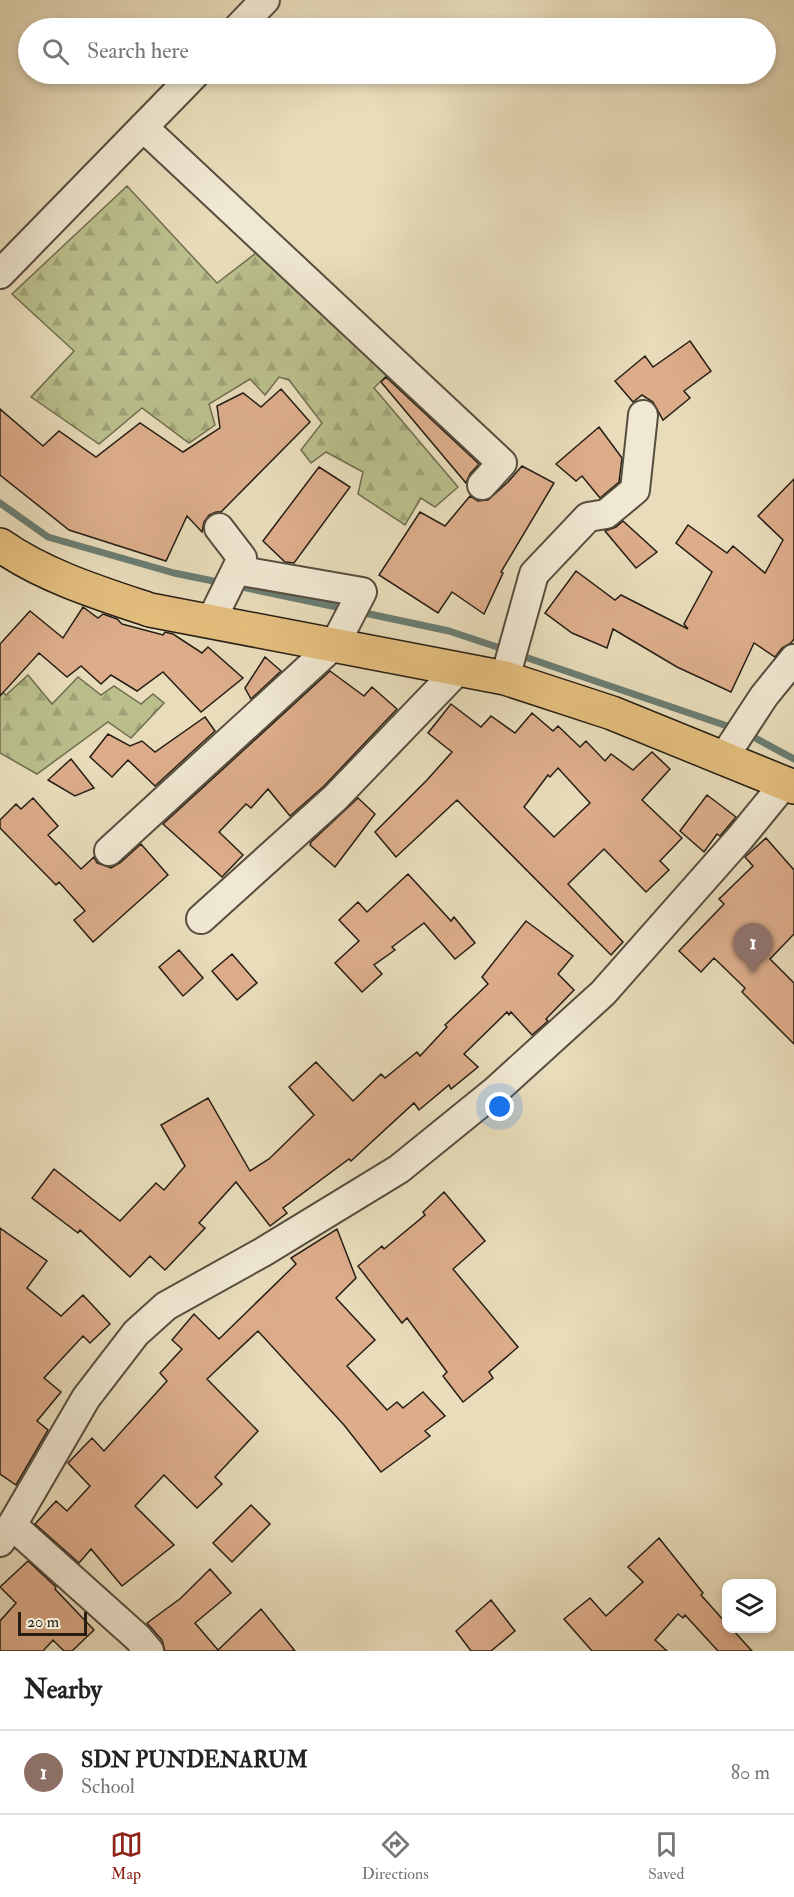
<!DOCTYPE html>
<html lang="en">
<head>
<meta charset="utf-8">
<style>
	:root { --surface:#fff; --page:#f2f2f2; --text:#222; --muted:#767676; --line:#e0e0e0; --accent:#8f2418 }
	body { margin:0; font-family:"IM FELL Double Pica",serif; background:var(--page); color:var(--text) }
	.controls { position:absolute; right:18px; bottom:18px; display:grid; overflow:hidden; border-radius:12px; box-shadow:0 3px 9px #0003 }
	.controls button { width:54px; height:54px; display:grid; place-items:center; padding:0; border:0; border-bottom:2px solid var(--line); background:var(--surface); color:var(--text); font:30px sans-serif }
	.scale { position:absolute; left:18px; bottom:15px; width:69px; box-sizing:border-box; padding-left:6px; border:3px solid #261e15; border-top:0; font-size:16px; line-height:21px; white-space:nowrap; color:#261e15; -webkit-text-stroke:4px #f0e8d2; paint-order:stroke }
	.you { position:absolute; left:500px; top:1107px; width:21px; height:21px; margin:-15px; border:4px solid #fff; border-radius:50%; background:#1a73e8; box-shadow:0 0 0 9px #1a73e833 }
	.badge { display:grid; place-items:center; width:39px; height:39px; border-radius:50%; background:var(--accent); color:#fff; font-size:20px; font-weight:700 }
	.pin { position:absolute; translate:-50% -50px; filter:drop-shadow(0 2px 3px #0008) }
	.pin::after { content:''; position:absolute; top:32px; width:21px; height:18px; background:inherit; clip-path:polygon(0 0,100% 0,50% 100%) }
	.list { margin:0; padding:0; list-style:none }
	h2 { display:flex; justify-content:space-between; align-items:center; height:78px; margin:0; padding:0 24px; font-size:26px }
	h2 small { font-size:20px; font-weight:400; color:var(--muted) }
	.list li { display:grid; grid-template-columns:39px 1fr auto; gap:18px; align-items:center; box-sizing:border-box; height:84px; padding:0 24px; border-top:2px solid var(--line) }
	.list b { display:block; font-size:22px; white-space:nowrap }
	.list p { margin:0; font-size:20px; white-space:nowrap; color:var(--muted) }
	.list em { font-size:20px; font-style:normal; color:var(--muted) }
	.icon { flex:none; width:33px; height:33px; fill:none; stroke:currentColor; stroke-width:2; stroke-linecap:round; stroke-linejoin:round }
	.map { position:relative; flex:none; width:794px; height:1651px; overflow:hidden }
	.search { position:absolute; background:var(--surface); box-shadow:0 3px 9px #0003; left:18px; right:18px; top:18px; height:66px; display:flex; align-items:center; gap:15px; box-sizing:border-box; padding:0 21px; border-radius:33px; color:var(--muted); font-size:22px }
	.sheet { height:162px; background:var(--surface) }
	nav { display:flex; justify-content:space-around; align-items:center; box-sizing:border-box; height:84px; border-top:2px solid var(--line); background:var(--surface); font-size:16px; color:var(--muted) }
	nav a { display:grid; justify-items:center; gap:3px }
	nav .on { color:var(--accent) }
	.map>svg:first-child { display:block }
</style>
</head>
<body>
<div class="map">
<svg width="794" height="1651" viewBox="0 0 794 1651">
	<defs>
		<pattern id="forest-firs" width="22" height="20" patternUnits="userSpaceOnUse" patternTransform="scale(1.5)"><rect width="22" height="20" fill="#babf8c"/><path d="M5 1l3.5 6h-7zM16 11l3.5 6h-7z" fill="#a0a478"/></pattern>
	</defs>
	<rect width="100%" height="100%" fill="#e8dcba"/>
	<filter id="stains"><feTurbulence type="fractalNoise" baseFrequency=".00333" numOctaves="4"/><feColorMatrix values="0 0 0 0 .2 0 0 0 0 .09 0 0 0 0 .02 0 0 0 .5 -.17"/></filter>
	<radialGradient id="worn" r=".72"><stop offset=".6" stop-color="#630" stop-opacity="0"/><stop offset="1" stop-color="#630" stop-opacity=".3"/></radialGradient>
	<path fill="url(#forest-firs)" stroke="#706e50" stroke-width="1.5" d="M127,186L217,283L260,250L388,374L374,388L458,487L435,507L421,498L405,525L358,494L363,472L326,452L311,463L301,450L322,423L289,380L279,377L265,395L250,379L209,404L215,425L189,443L142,408L99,444L31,397L74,351L12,294Z
		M28,675L52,704L78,677L101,695L114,686L141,704L153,694L164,703L131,738L108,722L37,774L0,753V690L6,695Z"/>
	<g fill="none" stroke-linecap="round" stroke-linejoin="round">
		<path stroke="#6a7d72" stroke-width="7" d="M0,503L48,537L174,573L223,583
			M237,586L346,609
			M360,612L449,631L506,650
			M519,655L736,729
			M746,733L794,759"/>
	</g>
	<path fill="#ddad8b" stroke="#261e15" stroke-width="1.5" fill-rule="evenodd" d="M690,341L711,371L684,391L690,398L663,420L653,402L642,395L633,402L615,381L645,356L653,367Z
		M386,377L479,464L470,474L466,483L381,382Z
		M281,389L310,422L221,512H216L209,515L204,522L202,532L187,516L166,561L69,530L0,475V409L43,446L59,431L96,457L140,423L183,452L220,428L217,406L243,393L261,407Z
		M599,427L622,458L619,482L600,498L582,476L576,481L556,464Z
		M522,466L554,483L501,572L503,573L484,614L452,592L438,613L379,575L420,512L445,526L470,496L478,501L488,500L508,482Z
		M319,467L350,487L294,563L285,562L263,541Z
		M794,479V639L791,643L782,648L775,657L754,643L731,692L677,667L613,629L607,648L572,633L545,613L576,571L615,600L621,595L688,629L684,624L712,572L676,543L688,525L727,553L733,546L765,573L783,540L758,516Z
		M623,521L657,552L636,568L605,531L616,527Z
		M83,607L98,618L103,614L117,619L122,624L163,635L165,632L173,634L202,653L208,647L243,678L201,712L163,672L137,691L111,675L101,684L81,666L67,677L39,653L0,696V644L30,611L63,638Z
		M265,657L281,671L251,699L245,688Z
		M330,671L364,696L372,687L397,709L324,786L290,816L268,789L251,808L246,804L219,832L243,855L222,877L163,824Z
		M451,704L481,727L491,716L515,733L532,713L553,731L558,726L580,747L586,741L605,761L611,754L633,770L652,752L670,769L642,800L682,838L660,861L669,870L646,892L604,849L568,884L623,942L611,955L457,800L396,857L375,832L427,780L452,752L428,733ZM558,768L590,803L554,837L524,807L548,775L550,777Z
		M205,717L215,731L155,786L128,760L112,777L90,757L108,734L130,746L142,741L155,752Z
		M71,759L94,788L75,796L48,780Z
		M707,795L736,817L720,836L717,834L704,852L680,831Z
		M33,798L58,826L48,835L81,869L94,857L97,863L111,868L120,863L141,844L168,875L93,942L74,920L85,911L59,882L56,885L0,828V820L16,804L21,809Z
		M358,798L375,814L335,867L310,845L311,842Z
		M766,838L794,870V934L770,959L794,983V1044L742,992L745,988L714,958L701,972L679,951L724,904L719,899L753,866L745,857Z
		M408,874L451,921L454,917L475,943L455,959L424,923L392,947L395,950L374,965L382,974L362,992L335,963L359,941L339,920L358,902L367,912Z
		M526,921L573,956L558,974L574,990L546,1019L548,1021L532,1035L511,1012L509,1015L507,1012L464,1054L478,1067L451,1089L449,1085L419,1110L414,1103L351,1161L349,1159L283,1208L287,1213L270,1226L236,1182L199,1223L205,1228L165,1270L150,1256L130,1277L80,1230L78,1233L32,1198L54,1169L120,1221L156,1183L164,1190L185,1166L161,1125L208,1098L250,1171L269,1159L314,1115L289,1087L316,1062L353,1101L381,1074L385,1078L417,1052L420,1056L447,1027L445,1025L488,984L482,977Z
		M179,950L203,978L183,996L159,967Z
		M232,954L257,983L237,1000L212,971Z
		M444,1192L485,1241L453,1269L518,1347L489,1372L493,1378L463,1402L443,1376L447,1372L407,1318L402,1323L358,1266L382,1246L384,1249L425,1215L423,1212Z
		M0,1228L47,1261L27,1288L61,1316L83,1295L110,1324L90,1343L83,1336L44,1378L61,1392L37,1421L48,1430L16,1485L0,1474Z
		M337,1229L356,1278L336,1298L375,1340L347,1366L387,1410L397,1402L403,1408L423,1392L445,1416L425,1431L430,1436L381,1472L344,1425L258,1331L207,1379L258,1431L215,1477L222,1484L197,1508L164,1475L135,1506L174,1545L122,1586L91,1549L79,1563L35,1524L56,1501L67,1511L90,1486L68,1463L92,1438L104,1451L167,1381L160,1373L182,1349L172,1340L194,1314L219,1339L296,1264L291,1258Z
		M251,1505L270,1524L232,1562L213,1543Z
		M659,1538L703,1593L701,1595L726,1623V1629H732L752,1651H718L685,1615L683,1618L678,1614L655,1640L667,1651H592L564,1619L590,1598L606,1616L643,1582L628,1567Z
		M28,1561L56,1587L55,1589L94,1630L72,1651H64L53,1640L43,1651H0V1621L16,1603L0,1587Z
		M210,1569L231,1593L195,1623L218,1650L261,1609L295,1651H165L162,1640L147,1623L181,1598Z
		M491,1600L515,1631L491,1651H471L456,1631Z"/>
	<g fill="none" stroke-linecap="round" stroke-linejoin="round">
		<defs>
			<path id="minor" d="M238,28L265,0
				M143,127L502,463L482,485
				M0,274L195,74
				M211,621L242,558L219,528
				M505,678L534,574L588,517L606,514L635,490L643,415
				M724,757L764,696L794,659
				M109,851L335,644L362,592L236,570
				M201,919L335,798L459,669
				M12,1525L138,1638L149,1651
				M0,1542L12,1525L86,1398L136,1333L166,1306L263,1252L399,1169L494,1092L603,993L740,838L785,783"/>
			<path id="major" d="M0,545C44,576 99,593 150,610L505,678L612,713L794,787"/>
		</defs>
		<use href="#minor" stroke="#564e3e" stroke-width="32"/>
		<use href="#major" stroke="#261e15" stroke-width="36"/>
		<use href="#minor" stroke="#f0e8d2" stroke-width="28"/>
		<use href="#major" stroke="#e4be7d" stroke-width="33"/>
	</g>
	<rect width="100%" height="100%" filter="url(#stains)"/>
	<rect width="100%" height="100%" fill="url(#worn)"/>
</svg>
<div class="controls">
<button><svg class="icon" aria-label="layers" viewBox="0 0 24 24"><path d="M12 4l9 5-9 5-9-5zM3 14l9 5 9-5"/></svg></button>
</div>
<div class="scale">20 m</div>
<div class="you"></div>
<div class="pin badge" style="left:753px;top:973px;background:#8d6e63">1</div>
<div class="search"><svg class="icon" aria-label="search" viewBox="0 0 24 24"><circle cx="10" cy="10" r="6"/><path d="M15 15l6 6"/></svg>Search here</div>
</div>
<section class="sheet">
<h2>Nearby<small></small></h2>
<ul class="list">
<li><span class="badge" style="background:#8d6e63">1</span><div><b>SDN PUNDENARUM</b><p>School</p></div><em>80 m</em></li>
</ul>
</section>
<nav>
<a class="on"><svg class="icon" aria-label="map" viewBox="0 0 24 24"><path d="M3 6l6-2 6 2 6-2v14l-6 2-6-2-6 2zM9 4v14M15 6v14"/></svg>Map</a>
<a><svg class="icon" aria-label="directions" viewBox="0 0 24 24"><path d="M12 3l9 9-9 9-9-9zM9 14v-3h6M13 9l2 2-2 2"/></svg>Directions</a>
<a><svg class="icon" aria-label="saved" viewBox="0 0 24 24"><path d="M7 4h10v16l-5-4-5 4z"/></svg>Saved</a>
</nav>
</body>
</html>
